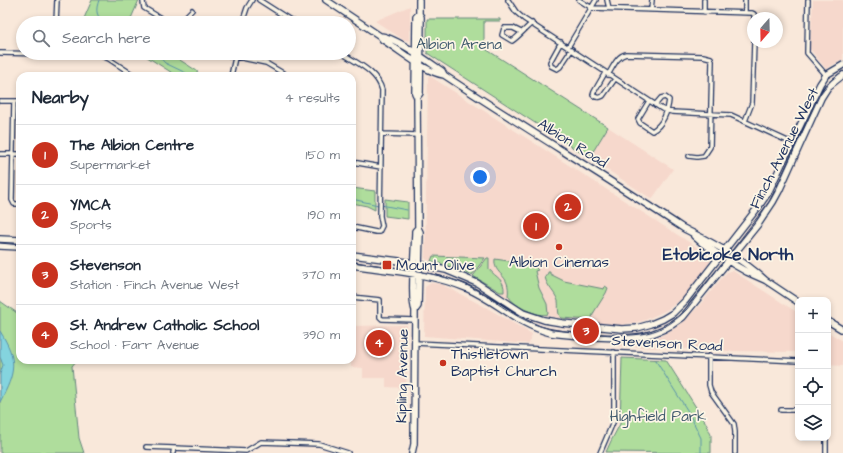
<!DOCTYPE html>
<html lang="en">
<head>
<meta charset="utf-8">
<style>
	:root { --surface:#fff; --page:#f6f6f7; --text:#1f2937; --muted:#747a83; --line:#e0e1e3; --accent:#c8321e }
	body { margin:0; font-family:"Architects Daughter",sans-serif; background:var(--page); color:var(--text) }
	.controls { position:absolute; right:12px; bottom:12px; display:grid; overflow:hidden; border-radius:8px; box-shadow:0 2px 6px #0003 }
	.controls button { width:36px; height:36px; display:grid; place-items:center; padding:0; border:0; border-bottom:1px solid var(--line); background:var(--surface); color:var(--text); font:20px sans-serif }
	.compass { position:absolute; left:747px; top:12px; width:36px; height:36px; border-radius:50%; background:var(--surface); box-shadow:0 2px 6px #0003; rotate:200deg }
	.you { position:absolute; left:480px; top:177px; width:14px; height:14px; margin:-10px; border:3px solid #fff; border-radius:50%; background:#1a73e8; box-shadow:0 0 0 6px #1a73e833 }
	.badge { display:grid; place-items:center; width:26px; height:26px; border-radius:50%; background:var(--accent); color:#fff; font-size:13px; font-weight:700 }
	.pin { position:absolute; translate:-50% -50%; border:2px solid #fff; box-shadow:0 1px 4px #0006 }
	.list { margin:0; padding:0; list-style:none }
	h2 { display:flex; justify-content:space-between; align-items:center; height:52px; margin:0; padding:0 16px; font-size:17px }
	h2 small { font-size:13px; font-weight:400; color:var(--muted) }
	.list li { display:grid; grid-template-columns:26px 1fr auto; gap:12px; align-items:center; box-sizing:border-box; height:60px; padding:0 16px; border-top:1px solid var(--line) }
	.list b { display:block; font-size:15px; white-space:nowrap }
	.list p { margin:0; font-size:13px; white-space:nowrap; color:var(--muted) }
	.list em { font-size:13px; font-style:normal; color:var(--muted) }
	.icon { flex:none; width:22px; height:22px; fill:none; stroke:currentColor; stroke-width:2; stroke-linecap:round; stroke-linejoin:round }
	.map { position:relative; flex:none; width:843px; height:453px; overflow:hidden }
	.search { position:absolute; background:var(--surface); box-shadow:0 2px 6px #0003; left:16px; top:16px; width:340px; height:44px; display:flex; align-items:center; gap:10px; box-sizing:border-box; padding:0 14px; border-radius:22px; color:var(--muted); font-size:15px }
	.panel { position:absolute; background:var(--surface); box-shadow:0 2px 6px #0003; left:16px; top:72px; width:340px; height:292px; border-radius:12px }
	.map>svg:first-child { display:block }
</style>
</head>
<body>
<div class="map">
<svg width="843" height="453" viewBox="0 0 843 453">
	<rect width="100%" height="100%" fill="#f9e8da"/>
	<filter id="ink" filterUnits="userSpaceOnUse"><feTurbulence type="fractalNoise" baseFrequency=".025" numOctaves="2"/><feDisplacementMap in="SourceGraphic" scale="8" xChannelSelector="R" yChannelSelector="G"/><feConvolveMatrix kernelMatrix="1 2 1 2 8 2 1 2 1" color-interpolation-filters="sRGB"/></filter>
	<g filter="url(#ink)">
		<path fill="#f6d8cc" d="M813,0H843V59L826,69L810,49Z
			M410,6V40L409,41L404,40L375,21Z
			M428,75L709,255L711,259L710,263L683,298L667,310L643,321L621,325L563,319L543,315L532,312L511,300L475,276L452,267L427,260L425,258Z
			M608,127L673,169L652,199L589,158Z
			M730,271H733L798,313V352L731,351L616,346L618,343H632L657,338L679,326L698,307L727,272Z
			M431,283L441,284L487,308L532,334L529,344L424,336L425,287Z
			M407,325L406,388L386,387V378H363V368L351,367L352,326Z
			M828,332L843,341V366L828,365Z"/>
		<path fill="#afdd9c" stroke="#65867d" d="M92,0H139L129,23H82Z
			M427,19H500V21H484V48L608,127L589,158L427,53Z
			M141,53H169L197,71L199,76H177Z
			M352,188L375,191V210L367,206L352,203Z
			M385,199L408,202V219L385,216Z
			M433,256L485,258L472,275L452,267L431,261Z
			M487,258H489V269C496,278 505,279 504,292H500L473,276Z
			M495,259L528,264L531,263L538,270L535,271L539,288L547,304L548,314C539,318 511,305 509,296H508C511,273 493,276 495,259Z
			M548,272H550V274L564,281L604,289L605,286L608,288L606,293L594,312L591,320L561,318C557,313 559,307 558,301C555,292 547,287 545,277L548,273Z
			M0,301L20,315V360H77L72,366L79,438L84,453H0Z
			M622,358L666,360L706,423L711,435V453L606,452L611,441L620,424Z"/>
		<path fill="#84d4de" stroke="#5a92ab" d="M0,331C18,360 16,372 0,402V374L3,365L0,357Z"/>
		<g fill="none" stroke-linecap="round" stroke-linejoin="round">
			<path stroke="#5a92ab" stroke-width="1" d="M99,0C95,11 96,16 105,23
				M156,53L165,63L186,73L187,76
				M352,199L378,205
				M381,205L407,210
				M656,361L689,413L701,438V453"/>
			<defs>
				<path id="minor" d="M144,0L143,2L144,8L169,23
					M259,0L295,23
					M508,0L516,12L524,19L662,109L672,112L731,115L792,143
					M579,0L592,8L752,13L754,14V18
					M607,0L609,8
					M704,0V12
					M745,0V12
					M808,0L807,53L826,75
					M651,10L652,0
					M56,23L57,0
					M183,23L187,15L192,10
					M242,23L247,8L252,0
					M521,32L513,28H504L502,35L512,41C516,39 527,27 532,23
					M561,42L550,62L551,66L557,69L560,67L572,49
					M568,47L596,0
					M0,53L99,55L109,59L135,76
					M218,53L266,63L288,76
					M342,53C356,63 377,71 382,90L380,216L382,226L379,232H376L352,227
					M605,73L594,92L593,95C597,98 599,98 603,96L615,79
					M608,75C613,67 617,56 626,54L703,56L711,58L712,61L710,147L704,156L697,157L689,156
					M231,76L236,53
					M0,101H20
					M14,101L12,200L14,204H20
					M649,101L638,119L640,123L652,131C663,125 668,111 669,100L665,97L661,98L655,105
					M745,121L752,103L754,42
					M382,134L418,135
					M0,154H20
					M352,162L381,167
					M352,297L380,300V317L382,319L415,320
					M415,343L798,361
					M709,356V385L711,392L734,424L735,432V453
					M781,410H798
					M146,447L174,448
					M173,453L174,448L246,451L261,442L319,444L348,453
					M600,453L614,420V352
					M826,453V438"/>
				<path id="secondary" d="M326,0L380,36L383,40C401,51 425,72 444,75
					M380,36C394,36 429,62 442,71L444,75C523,127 604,176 683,228C692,233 701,237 710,242C730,253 748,264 765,280
					M417,97L420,93L421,17L419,14V0
					M694,236L702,243L733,264L747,272L765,280L798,302
					M0,239L20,240
					M0,246L20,247
					M352,255L407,262L446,270L477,283L523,313L544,320L562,323L622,329L637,328L651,324L663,319L673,313L685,301L759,206L768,193L820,84L826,75L843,65
					M352,265C389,271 430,273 466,288C497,301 516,324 551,333C566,335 580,336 595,337C630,339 654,340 683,317L759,223L773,202L779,191L821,98L828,87L843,75
					M415,310L418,306L420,232L418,228L417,97L415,93L416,17L419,14
					M828,321L843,330
					M412,453L414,444L415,310C410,301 415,245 415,231L418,228"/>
			</defs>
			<use href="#minor" stroke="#1b2f5e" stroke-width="6"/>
			<use href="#secondary" stroke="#1b2f5e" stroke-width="8"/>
			<use href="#minor" stroke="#fcf5e5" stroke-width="3.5"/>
			<use href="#secondary" stroke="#fcf5e5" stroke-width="5.5"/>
			<path stroke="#1b2f5e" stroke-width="1" d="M0,243L20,245
				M352,262C387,267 426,269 459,282C484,291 503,310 527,321C546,330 566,331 586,333C626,336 657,341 687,309L769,202L776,188L820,94L832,79L843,71"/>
		</g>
	</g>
	<g fill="#c8321e" stroke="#fcf5e5" stroke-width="1.5">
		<circle cx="559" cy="247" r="4"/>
		<rect x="382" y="260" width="10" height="10" rx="2"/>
		<circle cx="443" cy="363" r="4"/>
	</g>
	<g text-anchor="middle" stroke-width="3.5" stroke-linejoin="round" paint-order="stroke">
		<g font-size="15" fill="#405a6e" stroke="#fcf5e5">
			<text x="459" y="49">Albion Arena</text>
			<text x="658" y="421">Highfield Park</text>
		</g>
		<g font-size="15" fill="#1b2f5e" stroke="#fcf5e5">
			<text transform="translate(573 143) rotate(32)" y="5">Albion Road</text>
			<text transform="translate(784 148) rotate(-63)" y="5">Finch Avenue West</text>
			<text transform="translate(667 343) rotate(3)" y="5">Stevenson Road</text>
			<text transform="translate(402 376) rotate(-89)" y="5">Kipling Avenue</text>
		</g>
		<g font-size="15" fill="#1b2f5e" stroke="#fcf5e5" text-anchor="start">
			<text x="559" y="267" text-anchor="middle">Albion Cinemas</text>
			<text x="396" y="270">Mount Olive</text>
			<text x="451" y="359">Thistletown<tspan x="451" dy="17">Baptist Church</tspan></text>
		</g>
		<g font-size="17" font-weight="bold" fill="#1b2f5e" stroke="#fcf5e5">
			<text x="728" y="260">Etobicoke North</text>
		</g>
	</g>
</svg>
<div class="controls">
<button>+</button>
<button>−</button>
<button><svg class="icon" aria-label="locate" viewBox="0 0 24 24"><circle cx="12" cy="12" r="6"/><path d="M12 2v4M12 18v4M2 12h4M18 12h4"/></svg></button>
<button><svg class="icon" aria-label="layers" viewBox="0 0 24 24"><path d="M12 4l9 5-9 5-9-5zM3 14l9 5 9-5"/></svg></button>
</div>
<svg class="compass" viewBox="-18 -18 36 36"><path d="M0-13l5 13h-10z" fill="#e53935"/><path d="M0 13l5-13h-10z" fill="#747a83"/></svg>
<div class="you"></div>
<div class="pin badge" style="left:536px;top:226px">1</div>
<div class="pin badge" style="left:568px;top:207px">2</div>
<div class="pin badge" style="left:586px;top:331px">3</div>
<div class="pin badge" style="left:379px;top:343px">4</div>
<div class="search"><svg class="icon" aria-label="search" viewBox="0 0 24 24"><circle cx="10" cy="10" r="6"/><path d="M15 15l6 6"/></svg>Search here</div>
<section class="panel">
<h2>Nearby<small>4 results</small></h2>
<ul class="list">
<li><span class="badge">1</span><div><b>The Albion Centre</b><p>Supermarket</p></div><em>150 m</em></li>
<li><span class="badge">2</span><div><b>YMCA</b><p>Sports</p></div><em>190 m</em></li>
<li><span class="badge">3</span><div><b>Stevenson</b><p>Station · Finch Avenue West</p></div><em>370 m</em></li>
<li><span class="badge">4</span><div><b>St. Andrew Catholic School</b><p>School · Farr Avenue</p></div><em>390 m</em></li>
</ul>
</section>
</div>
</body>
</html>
